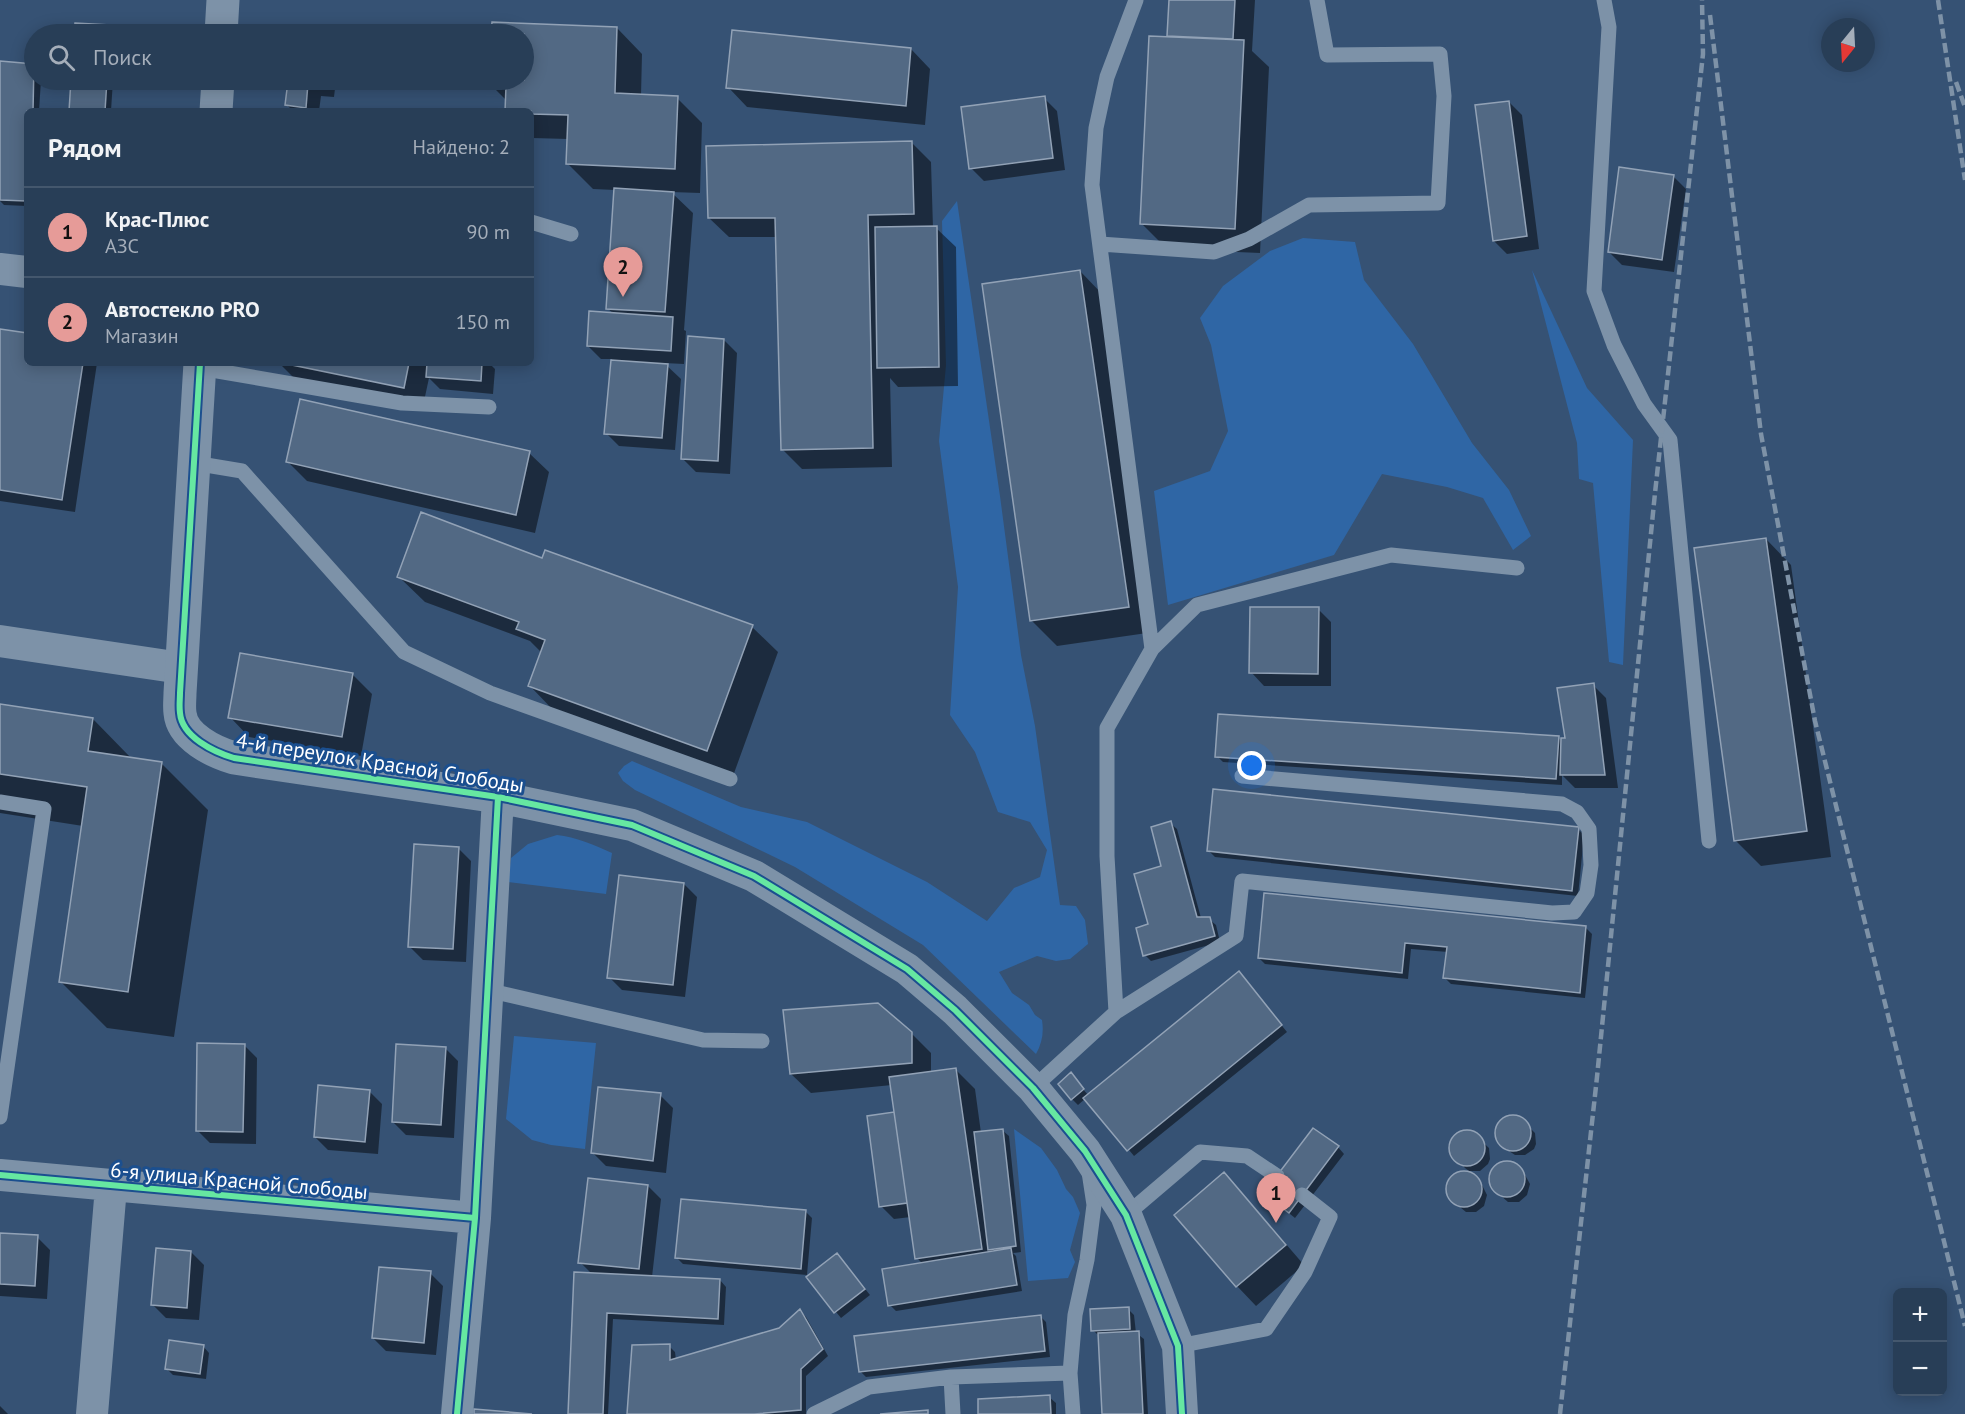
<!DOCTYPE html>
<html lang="ru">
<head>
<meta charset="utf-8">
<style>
	:root { --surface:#283e57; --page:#30455d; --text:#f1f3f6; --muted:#a5aeba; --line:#44576d; --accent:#e69b98 }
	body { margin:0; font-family:"PT Sans",sans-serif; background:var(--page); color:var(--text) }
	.controls { position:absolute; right:18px; bottom:18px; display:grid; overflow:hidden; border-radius:9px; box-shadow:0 3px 15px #0003 }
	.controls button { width:54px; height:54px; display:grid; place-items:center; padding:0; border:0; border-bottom:2px solid var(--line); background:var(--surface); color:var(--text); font:30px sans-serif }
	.compass { position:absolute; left:1821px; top:18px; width:54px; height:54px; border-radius:50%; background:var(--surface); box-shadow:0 3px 15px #0003; rotate:198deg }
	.you { position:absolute; left:1252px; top:766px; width:21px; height:21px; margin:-15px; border:4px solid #fff; border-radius:50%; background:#1a73e8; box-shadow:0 0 0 9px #1a73e833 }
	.badge { display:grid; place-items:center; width:39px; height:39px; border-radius:50%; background:var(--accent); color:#111; font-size:20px; font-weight:700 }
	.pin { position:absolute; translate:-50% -50px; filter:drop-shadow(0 2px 3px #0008) }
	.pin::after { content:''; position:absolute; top:32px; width:21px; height:18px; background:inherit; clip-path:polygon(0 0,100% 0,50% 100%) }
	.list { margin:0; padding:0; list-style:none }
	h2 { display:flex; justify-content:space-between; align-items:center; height:78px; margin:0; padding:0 24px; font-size:26px }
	h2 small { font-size:20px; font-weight:400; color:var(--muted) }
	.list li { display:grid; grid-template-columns:39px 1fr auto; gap:18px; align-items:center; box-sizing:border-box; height:90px; padding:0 24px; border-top:2px solid var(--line) }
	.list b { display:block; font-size:22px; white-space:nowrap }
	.list p { margin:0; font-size:20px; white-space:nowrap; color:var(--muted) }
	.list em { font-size:20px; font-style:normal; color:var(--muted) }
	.icon { flex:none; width:33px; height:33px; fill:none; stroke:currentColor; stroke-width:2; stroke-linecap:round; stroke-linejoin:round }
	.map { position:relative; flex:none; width:1965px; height:1414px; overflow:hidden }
	.search { position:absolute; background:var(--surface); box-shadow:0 3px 15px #0003; left:24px; top:24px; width:510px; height:66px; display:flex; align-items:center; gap:15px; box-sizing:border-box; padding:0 21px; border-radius:33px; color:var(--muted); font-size:22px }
	.panel { position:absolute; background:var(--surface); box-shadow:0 3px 15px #0003; left:24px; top:108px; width:510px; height:258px; border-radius:9px }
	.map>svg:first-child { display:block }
</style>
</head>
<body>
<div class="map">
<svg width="1965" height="1414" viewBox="0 0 1965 1414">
	<rect width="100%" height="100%" fill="#365274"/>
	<path fill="#2f66a5" d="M957,201L1000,496L1021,655L1035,726L1060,905L1076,906L1085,920L1088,944L1070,959L1056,961L1037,956L999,972L1012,993L1029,1005L1035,1015L1042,1020C1044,1033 1042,1043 1036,1054L923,945L795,867L635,790L623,781L618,773L624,766L632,761L741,807L807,822L927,882L987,921L1014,888L1040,877L1047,850L1030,822L998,812L975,752L950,715L958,587L939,441L946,365L942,221Z
		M1303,238L1355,242L1364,280L1413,344L1472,443L1509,490L1531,536L1513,550L1483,498L1447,487L1382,474L1334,555L1168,605L1154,491L1210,471L1228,431L1211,345L1200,318L1223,286L1270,251Z
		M1532,270L1587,388L1633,440L1623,665L1609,662L1593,483L1579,479L1577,443Z
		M557,835C576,837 594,845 612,853L606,894L508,882L511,858L528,844Z
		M514,1036L596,1043L585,1149L551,1145L532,1140L506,1119Z
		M1014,1129L1041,1148L1057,1170L1066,1189L1073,1197L1080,1213L1070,1250L1075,1262L1068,1278L1028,1281Z"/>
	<path fill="#0007" d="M1170,0H1255L1252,51L1269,67L1260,253L1167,249L1142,224L1171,38L1168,35Z
		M493,24L617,28L642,54L641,96L677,98L702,123L700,193L671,192L693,213L684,330L686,331L684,364L664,363L681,379L675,450L619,446L606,433L612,359H601L588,346L614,314L607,308L615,190L593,189L567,163L568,139L532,138L531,111H507V101L491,85V80H524V34H493Z
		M76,25L110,26L116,34H76Z
		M911,49L930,69L925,125L747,107L728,87Z
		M0,63L34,65V80H41L39,111H27V206L4,205L0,201Z
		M73,80H113L111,111H71Z
		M283,80H336L334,97L321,96L319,111H293L287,105L289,85Z
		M1044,98L1057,111L1065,170L984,181L971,168Z
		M1509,102L1522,115L1539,249L1507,254L1494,241Z
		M912,143L931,162L933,228H936L956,247L958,386L898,387L890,378L892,467L802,469L782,449L777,237H729L709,218Z
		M1673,176L1686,189L1674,272L1622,265L1609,252Z
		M1080,271L1105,297L1154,632L1057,646L1032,621Z
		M0,330L27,334V363H97L75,512L0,501Z
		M724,340L737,353L730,474L696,472L683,459Z
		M279,363H489L495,369L493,394L440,389L429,378L423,406L297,381Z
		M529,453L549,472L535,533L307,481L288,462Z
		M1766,539L1791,565L1831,857L1761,866L1735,840Z
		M543,560L752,627L778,652L733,776L555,712L530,686L542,653L530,641L425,602L399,577Z
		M1318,609L1331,622V686H1264L1251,672Z
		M352,674L372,694L361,756L249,737L230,717Z
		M1593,685L1606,698L1618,788H1575L1562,775V785L1223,762L1217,756L1558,738L1563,742L1567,739Z
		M0,706L93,719L132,759L161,763L208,810L174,1037L107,1028L60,981L83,826L0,813Z
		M1170,823L1177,829L1201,918L1209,919L1216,925L1220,942L1151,961L1145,955Z
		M1578,829L1584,835L1578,896L1215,857L1209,851Z
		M458,848L471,861L466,962L423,960L410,947Z
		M684,884L697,897L685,997L622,990L609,977Z
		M1266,895L1586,928L1592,934L1585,998L1451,984L1445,978L1448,952L1411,949L1408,979L1265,964L1259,958Z
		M1245,980L1287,1032L1134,1156L1086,1098L1078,1105L1072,1099L1076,1081L1088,1095Z
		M911,1033L931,1053V1072L955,1069L975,1089L981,1133L1002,1130L1009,1136L1021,1252L1013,1253L1016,1256L1022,1291L896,1311L890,1305L923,1264L917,1258L911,1217L894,1219L881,1206L897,1117L892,1085L811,1093L791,1074Z
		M244,1045L257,1058L256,1144L210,1143L197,1130Z
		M445,1048L458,1061L454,1138L406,1135L393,1122Z
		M369,1091L382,1104L378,1154L328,1150L315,1137Z
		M660,1095L673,1108L666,1173L606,1166L593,1153Z
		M1509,1117L1520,1118L1535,1133L1536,1144L1534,1149L1525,1155H1515L1506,1149L1497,1138L1498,1127L1500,1123Z
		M1463,1132L1474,1134L1489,1148L1490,1159L1488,1164L1480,1171H1469L1465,1168L1452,1153V1142L1459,1135Z
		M1338,1147L1344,1154L1295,1218L1265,1194Z
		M1503,1163H1508L1518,1168L1525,1175L1530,1184L1527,1195L1519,1202H1508L1493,1189L1490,1179L1494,1169Z
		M1460,1173L1471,1175L1476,1178L1482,1185L1487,1195L1484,1206L1476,1212H1466L1450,1199L1448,1194L1447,1189L1451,1179Z
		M1224,1174L1243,1194L1304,1265L1256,1306L1237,1286Z
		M648,1186L661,1199L652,1277L720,1280L726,1287L724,1325L613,1319L608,1414H569L592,1274L580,1262Z
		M806,1212L812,1218L807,1275L683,1264L677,1258Z
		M0,1234L37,1237L50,1250L47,1299L0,1296Z
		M191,1252L204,1265L199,1320L166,1318L153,1305Z
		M843,1261L870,1295L841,1318L808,1278Z
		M430,1273L443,1286L436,1355L386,1351L373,1338Z
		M1128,1309L1134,1315L1136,1333L1144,1339L1148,1414H1104L1100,1337L1093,1330Z
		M800,1311L806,1317L828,1356L806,1376V1414H629L669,1346L675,1352L676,1360L780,1329Z
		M1040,1316L1046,1322L1050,1357L866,1377L860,1371Z
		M203,1346L209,1353L206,1379L173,1375L167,1369Z
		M1049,1397L1056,1403V1414H980Z
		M0,1406L8,1414H0Z"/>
	<path fill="#526984" stroke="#92a2b6" stroke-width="1.5" d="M1169,0H1235L1233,39L1167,36Z
		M492,22L617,27L615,93L678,96L675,169L566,164L568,115L531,114V111H505L506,86H489L490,80H524V34H491Z
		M75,23L110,25V34H74Z
		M732,30L911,48L906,106L726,88Z
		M1149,36L1244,40L1235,229L1140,224Z
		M0,61L34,64L33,111H27L26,201L0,200Z
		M71,80H107L105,111H69Z
		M281,80H322V85L308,83L306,108L285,105L288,81Z
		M1045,96L1053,158L969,169L961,107Z
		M1509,101L1527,236L1493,241L1475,105Z
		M912,141L914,214L868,215L873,448L781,450L775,218H708L706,146Z
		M1619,167L1674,175L1662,260L1608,252Z
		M614,188L674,192L665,312L606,309Z
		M937,226L939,367L877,368L875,227Z
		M1080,270L1129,607L1030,621L982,284Z
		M589,311L673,317L671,351L587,346Z
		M0,329L27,333V363H83L62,500L0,490Z
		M688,336L724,339L718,461L681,459Z
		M611,360L668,364L662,438L604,434Z
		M282,363H409L404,388Z
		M427,363H482L481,381L426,377Z
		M300,399L530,451L516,515L286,462Z
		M421,512L542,558L545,550L753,625L707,751L528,686L545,640L516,629L519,622L397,577Z
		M1766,538L1807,831L1734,841L1694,548Z
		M1250,607H1319L1318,674L1249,673Z
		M240,653L353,673L342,737L228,718Z
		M1594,683L1605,775H1560L1561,738H1565L1557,688Z
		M0,704L93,718L88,751L162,762L128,992L59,982L87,787L0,774Z
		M1218,714L1559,736L1556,779L1215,757Z
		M1213,789L1579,827L1572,891L1207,851Z
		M1171,821L1197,917H1210L1215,936L1143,956L1136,928L1148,924L1134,874L1161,866L1151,827Z
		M414,844L459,847L453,949L408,947Z
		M619,875L684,883L673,985L607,978Z
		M1264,893L1586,926L1580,993L1443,978L1447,947L1405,943L1402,973L1258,958Z
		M1239,971L1282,1025L1127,1151L1083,1098Z
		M878,1003L912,1032V1063L790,1074L783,1010Z
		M197,1043L245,1044L243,1132L196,1131Z
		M396,1044L446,1047L441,1125L392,1122Z
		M956,1068L982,1249L915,1259L889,1077Z
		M1071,1072L1084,1089L1071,1100L1058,1084Z
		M318,1085L370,1090L365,1142L314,1137Z
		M598,1087L661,1093L653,1161L591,1153Z
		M894,1112L907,1203L879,1207L867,1116Z
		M1495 1133a18 18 0 1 1 36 0a18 18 0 1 1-36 0Z
		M1313,1128L1339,1146L1289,1213L1263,1194Z
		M1003,1129L1016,1246L988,1250L974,1132Z
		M1449 1148a18 18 0 1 1 36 0a18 18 0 1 1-36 0Z
		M1489 1179a18 18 0 1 1 36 0a18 18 0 1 1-36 0Z
		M1446 1189a18 18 0 1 1 36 0a18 18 0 1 1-36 0Z
		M1224,1172L1286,1245L1236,1287L1174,1215Z
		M588,1178L648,1185L639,1269L578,1263Z
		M681,1199L806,1210L801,1269L675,1258Z
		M0,1233L38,1235L35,1286L0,1284Z
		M156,1248L191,1251L187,1308L151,1305Z
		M1011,1248L1017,1285L888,1306L882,1269Z
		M837,1253L865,1289L834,1313L806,1277Z
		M379,1267L431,1271L424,1343L372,1338Z
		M574,1272L720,1279L718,1319L607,1313L603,1414H568Z
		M1129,1307L1130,1329L1091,1331L1090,1309Z
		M800,1309L823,1349L801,1369V1410L754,1414H627L632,1345L670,1344V1360L779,1328Z
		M1041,1315L1045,1351L859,1372L854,1336Z
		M1139,1331L1143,1414H1102L1098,1333Z
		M169,1340L204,1345L200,1374L165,1369Z
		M1050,1395L1051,1414H978V1399Z
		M474,1409L532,1414H474Z
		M928,1410V1414H880Z"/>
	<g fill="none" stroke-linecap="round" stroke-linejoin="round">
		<path stroke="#7d92a8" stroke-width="15" d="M1604,0L1609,27L1594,291L1614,345L1644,404L1670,440L1709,841
			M531,222L571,234
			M1100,244L1214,252L1249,239L1309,205L1438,203L1444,96L1440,54L1327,55L1317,0
			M200,368L402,403L489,407
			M194,463L242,471L404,652L490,693L730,779
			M1152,649L1197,605L1391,555L1517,568
			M0,802L44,809L0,1117
			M487,990L703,1040L762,1041
			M1116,1012L1236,936L1242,881L1552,913L1574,912L1587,893L1591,865L1589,829L1577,812L1562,804L1242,776
			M1033,1088L1116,1012L1107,856V728L1152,649L1092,185L1096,128L1107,77L1136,0
			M1126,1215L1200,1152L1247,1156L1277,1176
			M1178,1346L1266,1329L1305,1272L1330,1217L1302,1195
			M951,1377L953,1414
			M814,1414L869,1387L951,1377L1070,1373
			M1073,1414L1070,1373L1075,1315L1087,1260L1094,1205L1089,1172"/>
		<path stroke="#7d92a8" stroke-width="32" d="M0,269L27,272
			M0,641L181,668
			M0,1175L475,1218
			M92,1414L111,1187
			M457,1414L475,1218L498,797L632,825L754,876L907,969L955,1010L1033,1088L1085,1151L1126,1215L1178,1346L1182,1414"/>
		<path stroke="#7d92a8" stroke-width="33" d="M221,34L223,0
			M216,111L218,80
			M200,363L180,693C180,699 179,706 180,713C182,737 214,752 234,758L498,797"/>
		<path stroke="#7e92a7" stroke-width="4.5" stroke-dasharray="10 4.5" stroke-linecap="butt" d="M1938,0L1965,180
			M1710,15L1761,434L1815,721L1965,1326
			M1956,82L1965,107
			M1560,1414L1597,1077L1655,493L1703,54L1702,0"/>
		<defs>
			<path id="cycleway" d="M200,363L180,693C180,699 179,706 180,713C182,737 214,752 234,758L498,797L632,825L754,876L907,969L955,1010L1033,1088L1085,1151L1126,1215L1178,1346L1182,1414
				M0,1175L475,1218
				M457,1414L475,1218L498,797"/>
		</defs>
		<use href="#cycleway" stroke="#1b4f8f" stroke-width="10"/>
		<use href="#cycleway" stroke="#66e7a1" stroke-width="6"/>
	</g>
	<g text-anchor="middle" stroke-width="6" stroke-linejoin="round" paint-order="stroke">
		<g font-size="21" fill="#fff" stroke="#1b4f8f">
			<text transform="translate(380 763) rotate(9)" y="7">4-й переулок Красной Слободы</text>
			<text transform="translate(239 1181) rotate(5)" y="7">6-я улица Красной Слободы</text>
		</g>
	</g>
</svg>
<div class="controls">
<button>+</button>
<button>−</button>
</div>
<svg class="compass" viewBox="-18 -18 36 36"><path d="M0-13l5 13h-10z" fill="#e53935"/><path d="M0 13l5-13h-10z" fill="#a5aeba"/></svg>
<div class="you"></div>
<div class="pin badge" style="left:1276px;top:1223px">1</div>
<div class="pin badge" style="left:623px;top:297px">2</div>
<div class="search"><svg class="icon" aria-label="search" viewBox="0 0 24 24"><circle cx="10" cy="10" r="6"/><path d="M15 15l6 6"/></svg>Поиск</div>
<section class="panel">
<h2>Рядом<small>Найдено: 2</small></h2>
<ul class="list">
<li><span class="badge">1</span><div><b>Крас-Плюс</b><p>АЗС</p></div><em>90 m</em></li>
<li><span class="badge">2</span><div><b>Автостекло PRO</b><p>Магазин</p></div><em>150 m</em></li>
</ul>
</section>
</div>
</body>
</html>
